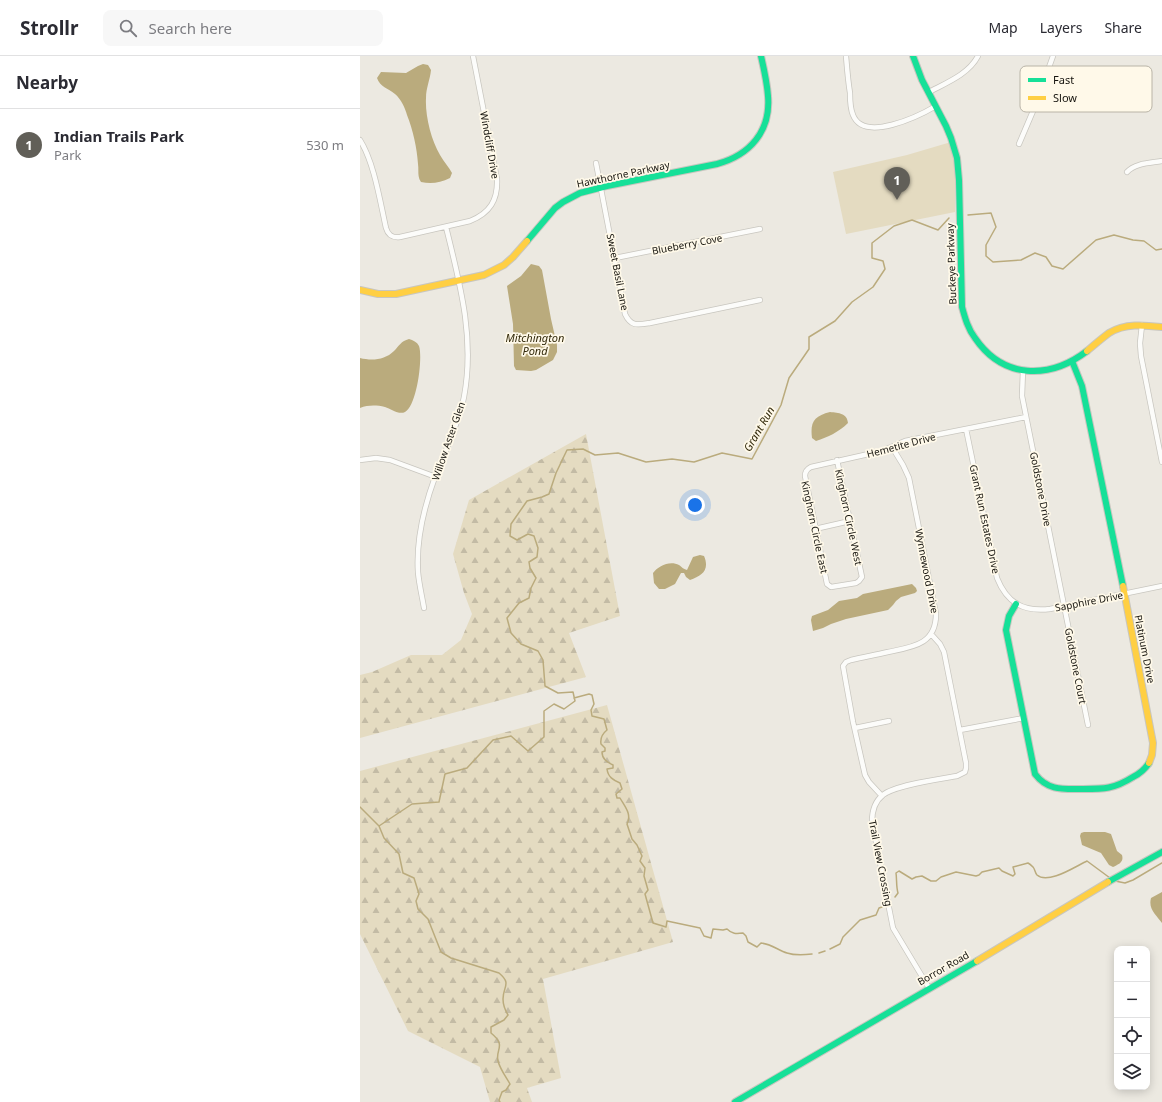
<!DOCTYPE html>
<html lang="en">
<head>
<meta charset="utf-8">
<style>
	:root { --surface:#fff; --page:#f7f7f7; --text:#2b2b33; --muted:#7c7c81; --line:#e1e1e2; --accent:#615f58 }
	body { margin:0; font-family:"Noto Sans",sans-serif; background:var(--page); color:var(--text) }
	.controls { position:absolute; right:12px; bottom:12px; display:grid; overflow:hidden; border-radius:8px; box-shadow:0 2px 10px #0003 }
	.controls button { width:36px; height:36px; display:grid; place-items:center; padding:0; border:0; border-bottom:1px solid var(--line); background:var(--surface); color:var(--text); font:20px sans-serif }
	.you { position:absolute; left:335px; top:449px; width:14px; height:14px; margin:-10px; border:3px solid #fff; border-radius:50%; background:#1a73e8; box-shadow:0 0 0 6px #1a73e833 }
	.badge { display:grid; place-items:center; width:26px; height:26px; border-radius:50%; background:var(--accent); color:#fff; font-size:13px; font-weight:700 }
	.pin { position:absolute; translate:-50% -33px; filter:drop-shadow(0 1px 2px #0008) }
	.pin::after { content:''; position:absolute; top:21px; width:14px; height:12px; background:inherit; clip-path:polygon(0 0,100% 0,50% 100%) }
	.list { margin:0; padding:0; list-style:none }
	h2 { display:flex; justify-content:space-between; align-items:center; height:52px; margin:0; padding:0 16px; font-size:17px }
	h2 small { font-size:13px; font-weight:400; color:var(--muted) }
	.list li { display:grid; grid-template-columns:26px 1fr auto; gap:12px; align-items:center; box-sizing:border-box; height:72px; padding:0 16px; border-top:1px solid var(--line) }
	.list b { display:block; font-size:15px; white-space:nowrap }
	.list p { margin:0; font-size:13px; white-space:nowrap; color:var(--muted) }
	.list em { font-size:13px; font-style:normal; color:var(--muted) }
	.icon { flex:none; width:22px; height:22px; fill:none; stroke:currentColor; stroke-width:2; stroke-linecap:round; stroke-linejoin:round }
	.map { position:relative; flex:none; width:802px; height:1046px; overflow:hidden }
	header { display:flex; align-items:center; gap:24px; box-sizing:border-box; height:56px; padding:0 20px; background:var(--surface); border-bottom:1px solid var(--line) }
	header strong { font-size:19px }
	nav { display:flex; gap:22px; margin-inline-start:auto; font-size:14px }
	.search { width:280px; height:36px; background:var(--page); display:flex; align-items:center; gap:10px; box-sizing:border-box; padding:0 14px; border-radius:8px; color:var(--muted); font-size:15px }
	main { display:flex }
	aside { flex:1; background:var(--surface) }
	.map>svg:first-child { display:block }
</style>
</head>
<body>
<header>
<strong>Strollr</strong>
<div class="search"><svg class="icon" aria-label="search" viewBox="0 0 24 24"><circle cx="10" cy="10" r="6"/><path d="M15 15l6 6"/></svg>Search here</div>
<nav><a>Map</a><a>Layers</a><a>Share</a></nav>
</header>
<main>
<aside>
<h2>Nearby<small></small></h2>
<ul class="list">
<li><span class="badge">1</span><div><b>Indian Trails Park</b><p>Park</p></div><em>530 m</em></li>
</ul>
</aside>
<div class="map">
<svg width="802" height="1046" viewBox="0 0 802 1046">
	<defs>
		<pattern id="forest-firs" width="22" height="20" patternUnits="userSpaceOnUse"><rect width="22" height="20" fill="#e4dbc1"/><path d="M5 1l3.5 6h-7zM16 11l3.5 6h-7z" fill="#c3bba5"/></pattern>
	</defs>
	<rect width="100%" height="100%" fill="#ece9e1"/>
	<path fill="url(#forest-firs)" d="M226,378L260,560L209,577L226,621L0,682V619L12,616L51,599H82L101,584L112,558L104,537L93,498L109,444Z
		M247,649L313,886L183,923L201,1022L167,1032L172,1046H130L120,1011L48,975L0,878V715Z"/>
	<path fill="#e4dbc1" d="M591,86L595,111V156L486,178L473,116L547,99Z"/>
	<path fill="#baab7d" d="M63,8L68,9L71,14C70,24 66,32 66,42C65,59 71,84 80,99C84,106 89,111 92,117L90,122C80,127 71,128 61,126C57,120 59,115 58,108C57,92 53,74 47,59C45,52 41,43 35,38C28,32 20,31 17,22L21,16L46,17L58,10Z
		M171,208L179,210L182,214L191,263L197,289V296L193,304L176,314L171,315L156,314L154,310L153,268L147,230L161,220Z
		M49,283C53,284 57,286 59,290C63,301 57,350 45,356C39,359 31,353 25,351C16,349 8,349 0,352V302C12,305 25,304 34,295C39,290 41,285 49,283Z
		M470,356C479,357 487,357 488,367C479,376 468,381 456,385L452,382C450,366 454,360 470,356Z
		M340,499L344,500C350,514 342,520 330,524L326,521L324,517H321L315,528L305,533H299L294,527L293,517C298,510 310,504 319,509C322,511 323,513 327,514L333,501Z
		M552,528L556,532L557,535L555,537L541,541L536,545L533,549L528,554L486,563L471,568L463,572L453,575L451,564L452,560L468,554L479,545L497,542L503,538Z
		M724,776H745L751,778L757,795L762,799C764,806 759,808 753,811L749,809L741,797L722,789L720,780L721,777Z
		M802,836V867C796,859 788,853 791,842Z"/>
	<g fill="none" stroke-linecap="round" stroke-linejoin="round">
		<path stroke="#baab7d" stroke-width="1.5" d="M608,159L631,157L636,171L626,189V200L633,206L661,204L675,197L686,201L692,210L703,213L736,184L754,179L773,184L784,185L796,194L802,193
			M214,642L229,638L232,639L234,648L231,654L232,660L244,663L247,674C242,678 240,682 241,688L245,692V695L242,696C242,703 247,706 253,709V712L247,713C248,721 253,724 260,727L262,733L256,738L257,742H260C265,751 272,758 267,768L272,783L277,789L282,800L280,805L285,812L284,820L288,834L285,838L293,867L306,871L307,865L340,872L344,880L351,882L353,873L363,874L367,873C372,878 376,878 383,877L386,880L388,886L397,891L401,887C411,888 418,894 427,897C436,900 444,899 452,898
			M0,751L19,770L52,748L79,746L85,718L107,712L133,684L151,680L168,695L184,681V655L194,648L204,653L215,645L213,636L198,637L185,630L183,604L178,595L161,588L151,577L147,562L159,547L169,542L171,532L176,522L170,512L169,506L177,501L178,492L174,480L168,478L157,484L150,480L151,468L167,445L182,441L189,438L196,417L207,394L223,393L235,399L258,397L286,406L312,403L334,406L362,397L392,403L421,349L429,322L449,293V281L475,265L492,246L513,231L525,213L523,205L512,202V187L534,170L552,164L578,174L589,162
			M19,770L24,782L39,798L43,817L54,822L59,838L56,845L58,853L68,863L81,896L91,902L139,917C152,928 143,930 143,943C143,949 145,954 148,959L144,964L131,971V977C147,990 135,993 138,1005C140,1013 146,1021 150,1028L146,1034L142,1036L139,1044L140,1046
			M755,825L765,827L773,824L802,807
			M535,841L538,837C536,830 537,824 536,817L539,815L552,823L556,821L562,820L571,825H576L581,821L596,816L616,820L619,819L622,816L639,812L642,815L653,820L655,818L653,811L668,807C670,808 671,809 673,811C675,813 675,817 677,819C688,829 716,810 727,805L750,822
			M470,893L480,888L483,881L500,864L516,859L519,852L522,851
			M459,897L465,895"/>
		<defs>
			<path id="street" d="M486,0C487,12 488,25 490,37C490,44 490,52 493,59C504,87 559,60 576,50
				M569,36C586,27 609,18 618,0
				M0,84C14,106 20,145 26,172C28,179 32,182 40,181L110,165C130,157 138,144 137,123L113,0
				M659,88L676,48L693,0
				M236,107L265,258C271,271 278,269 290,267L400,244
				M767,116C775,107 790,107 802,105
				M255,202L400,173
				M782,269L780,287L781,300L802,406
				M663,314L662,340L728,669
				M606,373L637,522C647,547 663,556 690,553L802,530
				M0,404L16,402L30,404L76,421
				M477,404L502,521L499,525L496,527L471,531L467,528L445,420C445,415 447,413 451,411L522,395L545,385L666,361
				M455,473L490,465
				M64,552C62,540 59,528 58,516C56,484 64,451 75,421C85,395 98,370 104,341C115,282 100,228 86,171
				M495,672L529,665
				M600,674L664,662
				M522,740L509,726L505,719L493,666L483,610L486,606L491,604C503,601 516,599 528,596C552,591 576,589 576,558L549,422L543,409L532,391
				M569,932L533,872L512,766C512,756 515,745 523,739C535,729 580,723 597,720L605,716L606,712V707L584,596L580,588L571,578"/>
			<path id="fast" d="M553,0L562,24L586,70L591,82L597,102L599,124L602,251C605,262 608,273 615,282C643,323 689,324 727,295
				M167,185L195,152L203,146L220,137L247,130L357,108C390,99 411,75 408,40C407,26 404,13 401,0
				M712,305L722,330L763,530
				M656,548L649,560L646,574L675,718C688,735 703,733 723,733C744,733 754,733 773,721C779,718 785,713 789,707
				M748,826L802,796
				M375,1046L617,905"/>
			<path id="slow" d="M0,234L18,238H36L124,219L144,209L153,201L167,185
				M727,295C734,289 741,283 749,277C765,267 784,269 802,271
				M763,530L793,687L792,699L789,707
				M617,905L748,826"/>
		</defs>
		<use href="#street" stroke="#c8c6bf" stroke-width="6"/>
		<use href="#fast" stroke="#c8c6bf" stroke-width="8"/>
		<use href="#slow" stroke="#c8c6bf" stroke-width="8"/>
		<use href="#street" stroke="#fcfcfa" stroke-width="4.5"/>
		<use href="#fast" stroke="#16e098" stroke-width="6"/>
		<use href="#slow" stroke="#ffcf43" stroke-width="6"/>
	</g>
	<g text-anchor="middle" stroke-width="3.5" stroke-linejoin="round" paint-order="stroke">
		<g font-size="10" fill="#16140e" stroke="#fff9e9">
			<text transform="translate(130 89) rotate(80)" y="4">Windcliff Drive</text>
			<text transform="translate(263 118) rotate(-12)" y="4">Hawthorne Parkway</text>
			<text transform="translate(327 188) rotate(-11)" y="4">Blueberry Cove</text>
			<text transform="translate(591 208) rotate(-92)" y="4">Buckeye Parkway</text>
			<text transform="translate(258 216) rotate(79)" y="4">Sweet Basil Lane</text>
			<text transform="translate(88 385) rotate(-71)" y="4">Willow Aster Glen</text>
			<text transform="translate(541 389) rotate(-15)" y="4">Hemetite Drive</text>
			<text transform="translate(681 433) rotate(79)" y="4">Goldstone Drive</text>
			<text transform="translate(489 461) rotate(78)" y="4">Kinghorn Circle West</text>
			<text transform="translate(625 463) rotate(78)" y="4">Grant Run Estates Drive</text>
			<text transform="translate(455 471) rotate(78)" y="4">Kinghorn Circle East</text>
			<text transform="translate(567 515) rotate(79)" y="4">Wynnewood Drive</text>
			<text transform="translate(729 545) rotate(-11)" y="4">Sapphire Drive</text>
			<text transform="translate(785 593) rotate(79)" y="4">Platinum Drive</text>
			<text transform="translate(716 610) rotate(79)" y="4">Goldstone Court</text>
			<text transform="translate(521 807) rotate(79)" y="4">Trail View Crossing</text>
			<text transform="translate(583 912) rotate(-30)" y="4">Borror Road</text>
		</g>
		<g font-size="11" font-style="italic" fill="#32290b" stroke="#fff9e9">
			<text x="175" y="286">Mitchington<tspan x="175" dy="13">Pond</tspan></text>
			<text transform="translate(399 373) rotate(-60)" y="4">Grant Run</text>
		</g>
	</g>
	<rect x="660" y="10" width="132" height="46" rx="6" fill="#fff9e9" stroke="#b9b4a7" stroke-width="1"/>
	<rect x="668" y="22" width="18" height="4" fill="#16e098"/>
	<rect x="668" y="40" width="18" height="4" fill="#ffcf43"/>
	<g font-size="11" fill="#16140e">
		<text x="693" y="28">Fast</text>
		<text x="693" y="46">Slow</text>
	</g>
</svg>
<div class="controls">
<button>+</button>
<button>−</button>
<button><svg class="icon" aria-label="locate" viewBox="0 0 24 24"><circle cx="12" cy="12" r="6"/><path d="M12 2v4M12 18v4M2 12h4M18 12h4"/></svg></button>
<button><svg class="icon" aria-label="layers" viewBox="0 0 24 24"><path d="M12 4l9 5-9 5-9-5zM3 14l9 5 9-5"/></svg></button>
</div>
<div class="you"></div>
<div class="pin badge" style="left:537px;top:144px">1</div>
</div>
</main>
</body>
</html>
